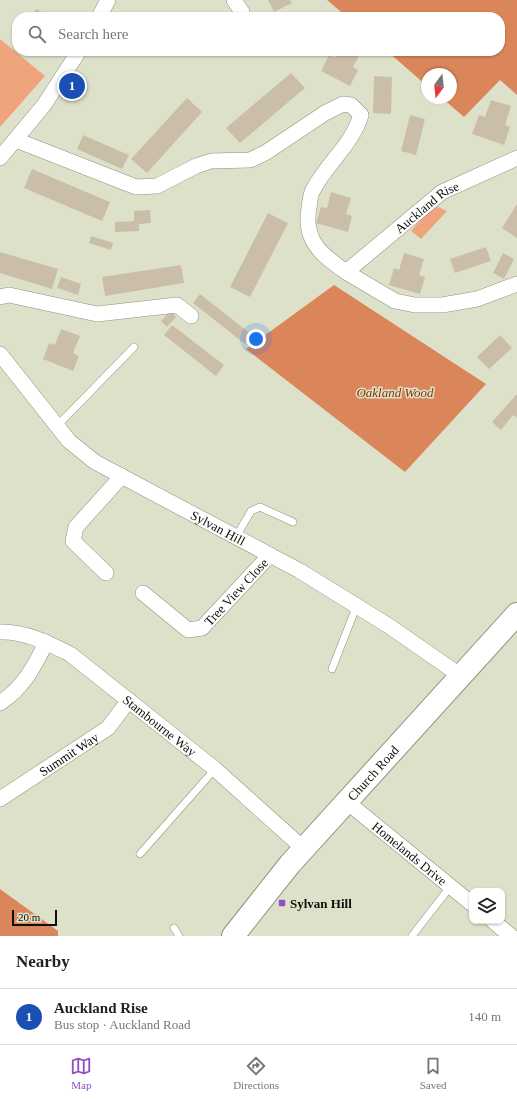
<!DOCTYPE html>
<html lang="en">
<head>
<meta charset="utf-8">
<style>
	:root { --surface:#fff; --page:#f6f6f6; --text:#222; --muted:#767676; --line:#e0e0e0; --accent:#914fc4 }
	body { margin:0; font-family:Georgia,serif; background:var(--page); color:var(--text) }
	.controls { position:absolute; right:12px; bottom:12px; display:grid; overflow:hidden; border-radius:8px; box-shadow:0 1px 3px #0004 }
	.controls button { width:36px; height:36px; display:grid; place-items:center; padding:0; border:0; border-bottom:1px solid var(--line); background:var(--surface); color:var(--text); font:20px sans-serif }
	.compass { position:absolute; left:421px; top:68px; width:36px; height:36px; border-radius:50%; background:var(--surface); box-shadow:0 1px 3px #0004; rotate:195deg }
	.scale { position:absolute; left:12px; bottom:10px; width:45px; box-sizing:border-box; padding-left:4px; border:2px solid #0e0f08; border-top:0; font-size:11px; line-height:14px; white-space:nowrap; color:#0e0f08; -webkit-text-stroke:3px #dee1ca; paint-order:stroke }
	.you { position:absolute; left:256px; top:339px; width:14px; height:14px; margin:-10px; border:3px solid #fff; border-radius:50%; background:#1a73e8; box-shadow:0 0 0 6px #1a73e833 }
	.badge { display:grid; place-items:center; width:26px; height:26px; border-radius:50%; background:var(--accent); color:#fff; font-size:13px; font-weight:700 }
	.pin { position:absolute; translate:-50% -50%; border:2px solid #fff; box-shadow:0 1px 4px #0006 }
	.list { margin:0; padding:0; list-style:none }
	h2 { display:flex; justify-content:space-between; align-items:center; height:52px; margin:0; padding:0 16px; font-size:17px }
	h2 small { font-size:13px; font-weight:400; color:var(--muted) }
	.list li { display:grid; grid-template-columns:26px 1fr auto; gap:12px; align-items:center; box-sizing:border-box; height:56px; padding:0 16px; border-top:1px solid var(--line) }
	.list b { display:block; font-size:15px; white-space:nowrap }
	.list p { margin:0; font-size:13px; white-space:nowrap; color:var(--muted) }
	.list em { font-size:13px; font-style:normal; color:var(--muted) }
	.icon { flex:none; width:22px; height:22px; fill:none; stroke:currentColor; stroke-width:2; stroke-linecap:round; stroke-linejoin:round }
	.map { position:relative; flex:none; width:517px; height:936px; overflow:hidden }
	.search { position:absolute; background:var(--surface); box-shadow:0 1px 3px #0004; left:12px; right:12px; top:12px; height:44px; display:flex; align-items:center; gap:10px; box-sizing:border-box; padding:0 14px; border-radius:16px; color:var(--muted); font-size:15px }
	.sheet { height:108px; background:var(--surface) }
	nav { display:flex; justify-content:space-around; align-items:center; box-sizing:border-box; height:56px; border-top:1px solid var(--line); background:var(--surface); font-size:11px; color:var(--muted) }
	nav a { display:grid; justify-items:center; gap:2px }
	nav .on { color:var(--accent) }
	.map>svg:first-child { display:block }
</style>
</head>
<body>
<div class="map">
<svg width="517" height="936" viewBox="0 0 517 936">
	<rect width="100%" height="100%" fill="#dee1ca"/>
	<path fill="#f0a47d" d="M0,39L45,76L0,127Z
		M434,205L447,211L421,239L411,231Z"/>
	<path fill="#db865a" d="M327,0H517V95L500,80L464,117L442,98H451V74H427V86L387,51H500V17H347Z
		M334,285L486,384L405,472L246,349Z
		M0,889L58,931V936H0Z"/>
	<path fill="#cabea9" d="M268,0H290L292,3L274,12Z
		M36,9L51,17H32Z
		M338,51L361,52L353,67L358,70L350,86L321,71L329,55L335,58Z
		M291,73L305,88L240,143L226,128Z
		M374,76L392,77L391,114L373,113Z
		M187,98L202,112L147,173L131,159Z
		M491,100L511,106L505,125L510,127L504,145L472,134L479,115L485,117Z
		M410,115L425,119L416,155L401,151Z
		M83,135L129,155L122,169L77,149Z
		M32,169L110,202L102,221L24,188Z
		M331,192L351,198L346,214L352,216L348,232L316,223L321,207L327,208Z
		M517,204V238L502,228Z
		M150,210L151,223L139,224V231L115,232V222L134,221V211Z
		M268,213L288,223L250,297L230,287Z
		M91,236L113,243L111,250L89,243Z
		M486,247L491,261L455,273L450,259Z
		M0,252L58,269L52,289L0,273Z
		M404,253L424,259L419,275L425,277L420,294L389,285L394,268L399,270Z
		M503,253L514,259L504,279L493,273Z
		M181,265L184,283L105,296L102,277Z
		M61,277L81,284L78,295L57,288Z
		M200,294L252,335L245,344L193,303Z
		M170,311L176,317L167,327L161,321Z
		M172,325L224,365L216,376L164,335Z
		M61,329L80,336L73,353L79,356L73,371L43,359L49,343L55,345Z
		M500,335L512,348L489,369L477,357Z
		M517,394V418L513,415L501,430L492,422Z"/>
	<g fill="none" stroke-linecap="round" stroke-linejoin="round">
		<defs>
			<path id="service" d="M57,426L134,347
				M236,537L251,511L260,507L293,522
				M332,669L357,605
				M140,854L215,769
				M174,928L179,936
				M412,936L450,887"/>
			<g id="minor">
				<path d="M234,0L242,12"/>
				<path d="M99,17L108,0"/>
				<path id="s1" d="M16,140L136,187L157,186L196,166L211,161L250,160L265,153L325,113L343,104L351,105L361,115C352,145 327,163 313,190C310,195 310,202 309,208C303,241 322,255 346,272L442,192L517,158"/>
				<path d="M0,158L44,105L79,51"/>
				<path d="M346,272L395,301L415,305H442L477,299L517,284"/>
				<path d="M0,297L9,295L97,314L177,305L191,316"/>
				<path id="s2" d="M0,354L69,441L95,462L300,571L389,626L461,676"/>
				<path d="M106,573L73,541L76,527L122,476"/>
				<path id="s3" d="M143,593L188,630L202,628L270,555"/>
				<path id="s4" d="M0,632C25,631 48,643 70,654L215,769L304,849"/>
				<path d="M0,703C23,688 35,666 46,642"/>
				<path id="s5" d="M0,799L108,728L129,700"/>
				<path id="s6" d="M347,802L472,904"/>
				<path d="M493,921L511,936"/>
			</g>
			<g id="primary">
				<path id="s7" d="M233,936L290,864L517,614"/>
			</g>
		</defs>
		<use href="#service" stroke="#8f927d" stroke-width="8"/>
		<use href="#minor" stroke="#8f927d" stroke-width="16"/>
		<use href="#primary" stroke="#8f927d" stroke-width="24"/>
		<use href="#service" stroke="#fff" stroke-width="7"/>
		<use href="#minor" stroke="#fff" stroke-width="15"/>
		<use href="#primary" stroke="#fff" stroke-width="22"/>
	</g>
	<rect fill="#914fc4" stroke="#dee1ca" stroke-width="1.5" x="278" y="899" width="8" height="8" rx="2"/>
	<g text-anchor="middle" stroke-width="3" stroke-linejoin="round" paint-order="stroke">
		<g font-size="13" fill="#0e0f08" stroke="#dee1ca">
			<text dy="5" stroke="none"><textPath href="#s1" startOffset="671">Auckland Rise</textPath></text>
			<text dy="5" stroke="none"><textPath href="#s2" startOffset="284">Sylvan Hill</textPath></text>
			<text dy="5" stroke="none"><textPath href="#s3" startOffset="122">Tree View Close</textPath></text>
			<text dy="5" stroke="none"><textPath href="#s4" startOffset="189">Stambourne Way</textPath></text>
			<text dy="5" stroke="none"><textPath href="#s5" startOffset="82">Summit Way</textPath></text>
			<text dy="5" stroke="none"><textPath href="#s7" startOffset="215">Church Road</textPath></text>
			<text dy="5" stroke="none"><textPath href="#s6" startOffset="81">Homelands Drive</textPath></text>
		</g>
		<g font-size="13" font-style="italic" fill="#833700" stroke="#dee1ca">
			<text x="395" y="397">Oakland Wood</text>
		</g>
		<g font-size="13" font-weight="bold" fill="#0e0f08" stroke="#dee1ca" text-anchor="start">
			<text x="290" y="908">Sylvan Hill</text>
		</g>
	</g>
</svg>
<div class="controls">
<button><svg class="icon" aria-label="layers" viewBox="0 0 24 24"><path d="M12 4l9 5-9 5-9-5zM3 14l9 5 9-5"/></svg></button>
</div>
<svg class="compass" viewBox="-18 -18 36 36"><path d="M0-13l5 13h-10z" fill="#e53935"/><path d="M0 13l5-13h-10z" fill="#767676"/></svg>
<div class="scale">20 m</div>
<div class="you"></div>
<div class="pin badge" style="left:72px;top:86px;background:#1a4fb4">1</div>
<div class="search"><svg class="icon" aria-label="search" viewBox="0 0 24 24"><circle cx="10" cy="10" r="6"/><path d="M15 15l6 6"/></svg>Search here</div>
</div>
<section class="sheet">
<h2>Nearby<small></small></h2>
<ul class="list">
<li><span class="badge" style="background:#1a4fb4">1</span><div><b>Auckland Rise</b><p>Bus stop · Auckland Road</p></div><em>140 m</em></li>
</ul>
</section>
<nav>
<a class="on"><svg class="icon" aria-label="map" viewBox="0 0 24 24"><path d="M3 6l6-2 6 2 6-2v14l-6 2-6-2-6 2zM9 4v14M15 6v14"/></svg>Map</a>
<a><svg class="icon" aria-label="directions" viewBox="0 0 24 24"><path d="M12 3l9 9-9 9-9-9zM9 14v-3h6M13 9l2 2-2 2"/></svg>Directions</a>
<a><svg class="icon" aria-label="saved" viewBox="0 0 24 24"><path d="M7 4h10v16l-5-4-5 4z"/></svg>Saved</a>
</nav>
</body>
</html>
